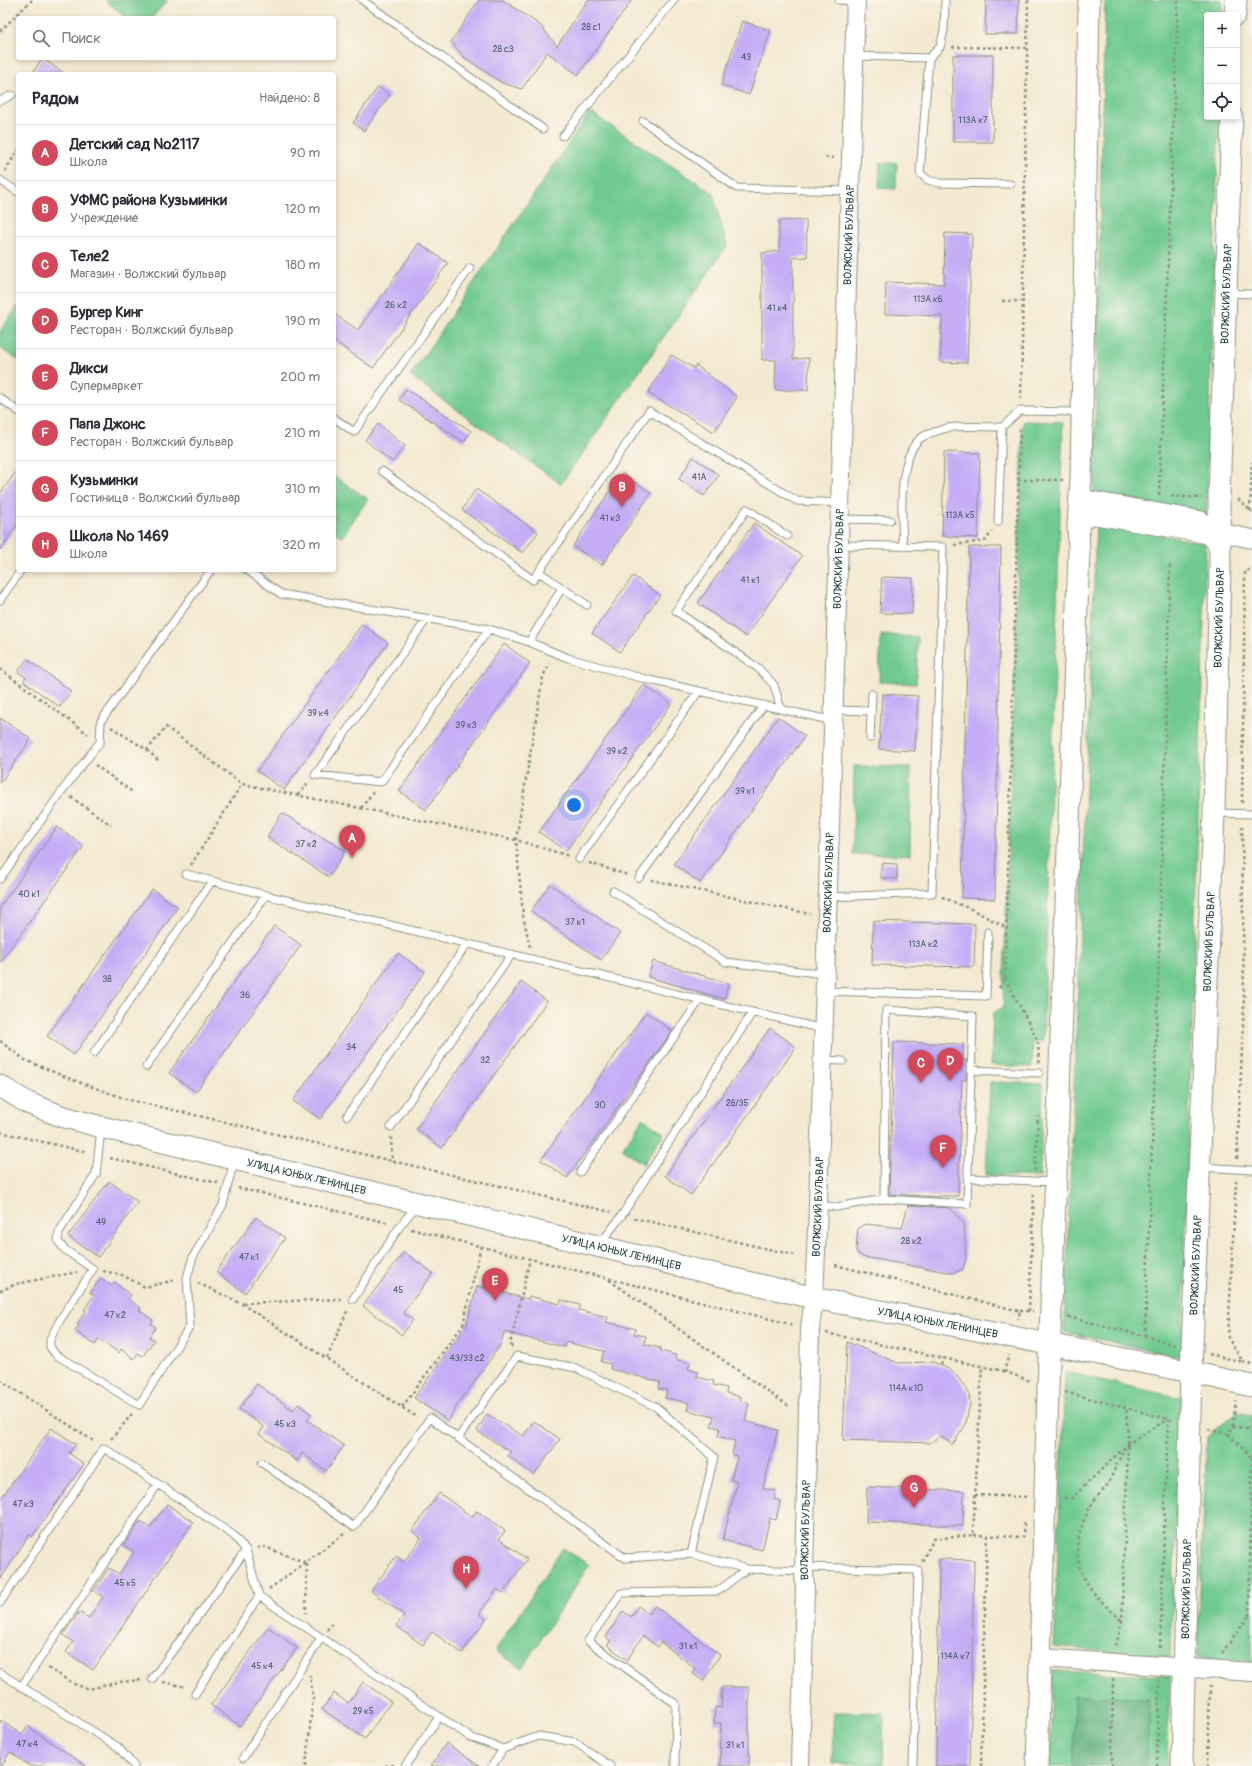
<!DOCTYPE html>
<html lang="ru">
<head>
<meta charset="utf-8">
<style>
	:root { --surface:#fff; --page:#f2f2f3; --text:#2b2b33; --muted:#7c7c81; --line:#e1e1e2; --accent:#d1495b }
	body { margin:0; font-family:Pangolin,sans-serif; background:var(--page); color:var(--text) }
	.controls { position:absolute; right:12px; top:12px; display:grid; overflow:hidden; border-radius:4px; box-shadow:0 2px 6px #0003 }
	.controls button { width:36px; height:36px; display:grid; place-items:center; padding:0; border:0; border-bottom:1px solid var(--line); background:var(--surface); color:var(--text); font:20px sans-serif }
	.you { position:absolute; left:574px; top:805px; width:14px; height:14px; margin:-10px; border:3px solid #fff; border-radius:50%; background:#1a73e8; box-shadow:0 0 0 6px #1a73e833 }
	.badge { display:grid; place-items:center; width:26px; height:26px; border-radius:50%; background:var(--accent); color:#fff; font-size:13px; font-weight:700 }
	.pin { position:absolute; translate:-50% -33px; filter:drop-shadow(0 1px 2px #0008) }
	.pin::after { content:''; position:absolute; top:21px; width:14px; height:12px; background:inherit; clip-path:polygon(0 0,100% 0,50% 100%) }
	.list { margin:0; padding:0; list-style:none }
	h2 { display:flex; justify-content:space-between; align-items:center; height:52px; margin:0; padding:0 16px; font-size:17px }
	h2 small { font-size:13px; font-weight:400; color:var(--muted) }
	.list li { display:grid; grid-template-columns:26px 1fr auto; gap:12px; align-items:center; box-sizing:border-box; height:56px; padding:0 16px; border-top:1px solid var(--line) }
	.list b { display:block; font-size:15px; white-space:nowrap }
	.list p { margin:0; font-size:13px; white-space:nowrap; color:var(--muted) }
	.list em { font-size:13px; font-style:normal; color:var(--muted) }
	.icon { flex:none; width:22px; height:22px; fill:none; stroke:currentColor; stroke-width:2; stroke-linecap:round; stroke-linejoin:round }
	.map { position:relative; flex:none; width:1252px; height:1766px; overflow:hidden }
	.search { position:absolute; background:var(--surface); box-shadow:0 2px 6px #0003; left:16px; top:16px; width:320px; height:44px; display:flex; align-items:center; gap:10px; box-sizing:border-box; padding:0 14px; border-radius:4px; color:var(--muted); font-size:15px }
	.panel { position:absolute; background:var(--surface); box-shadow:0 2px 6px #0003; left:16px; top:72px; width:320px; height:500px; border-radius:4px }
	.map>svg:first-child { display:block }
</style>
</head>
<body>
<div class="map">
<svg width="1252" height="1766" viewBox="0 0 1252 1766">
	<rect width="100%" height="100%" fill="#fbf7ec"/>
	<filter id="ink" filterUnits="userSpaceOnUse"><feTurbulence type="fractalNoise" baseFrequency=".025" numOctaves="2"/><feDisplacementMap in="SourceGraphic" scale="8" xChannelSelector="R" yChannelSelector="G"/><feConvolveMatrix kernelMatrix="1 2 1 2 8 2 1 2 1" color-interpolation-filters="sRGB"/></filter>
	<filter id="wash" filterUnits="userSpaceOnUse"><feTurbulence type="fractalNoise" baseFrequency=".012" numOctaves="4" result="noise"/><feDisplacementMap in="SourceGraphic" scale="16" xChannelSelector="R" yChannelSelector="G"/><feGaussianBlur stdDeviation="0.9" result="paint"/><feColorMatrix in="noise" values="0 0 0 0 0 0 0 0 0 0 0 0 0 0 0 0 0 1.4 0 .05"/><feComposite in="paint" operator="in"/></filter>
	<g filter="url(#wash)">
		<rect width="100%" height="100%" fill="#f4e9d1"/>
		<path fill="#71ca91" stroke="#488462" d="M105,0H168L152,18H126Z
			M1105,0H1222V15H1207V117H1219L1206,515L1094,492Z
			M590,112L713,193L727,246L561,484L410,376Z
			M880,163H897L896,189L879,188Z
			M18,305V360L0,348V331Z
			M1023,421L1063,422L1043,1041H1033L1032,1067L991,1065L993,1013L1003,1007Z
			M334,476L368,499L342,537L334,532Z
			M1096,521L1206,544L1182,1357L1064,1332L1093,612Z
			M881,635L918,637L916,684L879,682Z
			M854,766L911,767L910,855L853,854Z
			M990,1082L1043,1084L1040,1177L986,1175Z
			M643,1118L664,1133L643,1164L622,1149Z
			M1065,1372L1181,1398L1170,1657L1054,1647Z
			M1237,1412L1252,1416V1662L1197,1658L1207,1437Z
			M563,1548L589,1565L522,1668L495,1651Z
			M1053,1671L1170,1676L1167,1766H1051Z
			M833,1712L884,1713L883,1765L832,1764Z"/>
		<path fill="#5cae7b" stroke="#3e7658" d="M1074,1695L1149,1699L1147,1766H1073Z"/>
		<g id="blocks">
			<path fill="#c6adf6" d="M479,0H503L541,26L557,46L588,0H632L578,75L547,52L522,89L502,83L464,57L451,42Z
				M986,0H1019L1018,34H985Z
				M742,21L771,30L749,95L721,85Z
				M953,55H993V142H953Z
				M42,58L65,74H32Z
				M378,87L390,95L364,131L353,123Z
				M806,220L807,257L793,258V359L809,358L808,390H775L776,360H762V253L779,251V221Z
				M945,233L972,234L967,363L940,362L942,316L885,314L886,282L944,284Z
				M419,243L448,263L373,368L334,341V314L358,330Z
				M671,355L694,368L696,365L737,397L714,432L648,393Z
				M406,389L471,431L464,442L399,400Z
				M378,424L405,446L392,462L365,440Z
				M944,452L980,453L978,538L942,536Z
				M693,457L719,475L704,496L679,479Z
				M18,469V524L0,550V494Z
				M622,473L651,493L602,565L573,546Z
				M476,489L538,532L523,553L462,510Z
				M754,523L802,556L746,637L698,603Z
				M969,547H1001L995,899L962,898Z
				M633,576L660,595L620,652L592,633Z
				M882,577L913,578L912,614L880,613Z
				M362,624L388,643L284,790L257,771Z
				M504,644L530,663L426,810L399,791Z
				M27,659L71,691L60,707L23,681L26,677L18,672Z
				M644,685L671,704L566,851L539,832Z
				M882,694L918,696L915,751L879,749Z
				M778,717L805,736L700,883L674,864Z
				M0,718L31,739L0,783Z
				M282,813L345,851L329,877L267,837Z
				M57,827L84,846L0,963V907Z
				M881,863L897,864V879L881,878Z
				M550,884L620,933L601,960L531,911Z
				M152,889L178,907L74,1055L47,1036Z
				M873,921L975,924L974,967L872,965Z
				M274,926L301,945L196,1092L169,1073Z
				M398,953L425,972L320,1119L293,1101Z
				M653,961L729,983L724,999L648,977Z
				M521,982L547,1001L442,1148L416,1129Z
				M646,1012L672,1031L567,1178L541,1160Z
				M770,1028L796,1047L691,1195L665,1176Z
				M894,1042L963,1044V1060H967L966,1080H962L958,1196H939L940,1197L889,1194Z
				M109,1181L138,1202L98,1257L68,1236Z
				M908,1205L950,1208L964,1223L966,1259L963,1269L953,1273L863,1257L858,1254L856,1251L858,1228L865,1224L902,1228Z
				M256,1217L285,1238L245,1293L216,1272Z
				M404,1252L433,1273L403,1313L413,1320L402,1335L363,1306Z
				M101,1278L112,1286L114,1282L131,1295L128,1299L141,1308L139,1310L153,1320L151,1324L156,1327L149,1337L154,1340L143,1356L138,1353L134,1359L121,1349L119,1353L99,1339L95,1345L75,1331L79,1325L77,1324L86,1311L84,1310L94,1295L90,1293Z
				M477,1286L528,1299L529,1296L560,1304L561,1300L580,1305L579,1310L608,1317L606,1322L636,1329L634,1334L646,1336L644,1344L660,1348V1351L676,1355L675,1359L690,1363L688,1369L698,1372L697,1377L714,1381L713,1385L727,1388L726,1393L741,1397L740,1401L749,1403L745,1421L778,1430L763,1488L776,1491L774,1499L780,1501L776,1520L770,1518L762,1550L723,1540L737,1482L731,1480L737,1456L732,1455L735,1441L718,1436L720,1428L711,1426L714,1417L687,1410L689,1403L665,1398L667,1390L658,1389L660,1382L610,1369L611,1364L601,1362L604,1351L565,1342L564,1347L504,1332L501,1344L465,1395L464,1394L448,1421L414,1398L466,1326Z
				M847,1342L898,1363L933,1362L949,1369L957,1376L969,1393L970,1404L965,1426L952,1445L941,1436L930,1443L843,1440Z
				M257,1384L293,1410L298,1404L311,1414L307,1420L344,1446L326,1471L302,1453L297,1461L259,1434L264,1427L239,1409Z
				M487,1414L523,1436L534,1421L560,1439L534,1475L508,1456L511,1452L477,1431Z
				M51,1428L76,1444L69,1453L84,1464L32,1537L29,1535L0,1580V1500Z
				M867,1487L964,1491L963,1526L866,1522Z
				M439,1493L472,1517L477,1511L505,1531L499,1539L527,1559L503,1593L497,1589L479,1614L486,1619L462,1653L432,1632L423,1645L396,1626L404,1615L371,1591L396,1556L404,1562L421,1538L412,1531Z
				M167,1504L193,1522L93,1670L66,1652L73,1642L63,1635L79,1612L89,1618L103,1597L93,1591L109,1568L119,1574L134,1552L124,1545L140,1521L150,1528Z
				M939,1559L974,1560L970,1766H936Z
				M638,1606L649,1614L655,1606L720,1655L703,1681L692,1673L695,1668L661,1642L658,1647L643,1636L627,1660L607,1645L611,1641L606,1637L623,1611L631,1617Z
				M268,1627L297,1648L240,1726L211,1705Z
				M363,1682L391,1702L365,1739L322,1709L334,1693L348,1703Z
				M722,1687H749V1766H720L721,1723H714L715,1707L721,1708Z
				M0,1720L22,1735L27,1726L86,1766H30L10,1752L2,1766H0Z
				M446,1743L479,1766H431Z"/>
		</g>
	</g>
	<g filter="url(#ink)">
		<use href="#blocks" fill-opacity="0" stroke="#8a9382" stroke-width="1"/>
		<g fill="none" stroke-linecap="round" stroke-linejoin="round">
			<defs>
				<path id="service" d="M362,0L543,129
					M839,0L856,1
					M855,56L929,58L940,47L944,30L945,0
					M929,58L920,173L928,180L939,183L1010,184
					M0,101L12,95
					M643,121L737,188L850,191
					M563,136L674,0
					M0,180L18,192
					M1228,293L1252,294
					M0,398L18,411
					M334,418L354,432L470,268
					M1002,427L1020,411L1080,412
					M382,471L533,580L649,411L797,501L840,503
					M840,519L890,520
					M903,546C902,519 896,452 924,436C930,433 940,430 947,428C962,425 987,427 1002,427L998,522
					M247,570L281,594L489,629L529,642L568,658L645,679L834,721
					M539,572L587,605
					M0,600L21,570
					M427,619L315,775L381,782L489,629
					M529,642L562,588
					M781,709L774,685L758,668L676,611L747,509L787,536
					M834,710L871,711
					M870,738L872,694
					M1216,813L1252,814
					M579,859L699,691
					M186,874L269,896L823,1029
					M639,878L764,705
					M0,879L62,791L100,742L101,721L211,570
					M613,891L726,962L825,974
					M827,897L932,893L943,547L839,545
					M824,991L986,996L988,932
					M94,1053L212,881
					M823,1060L843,1061
					M146,1067L266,895
					M971,1070L1039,1073
					M347,1116L467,944
					M391,1127L512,954
					M101,1129L96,1174L59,1232L58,1241L64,1249L93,1269L60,1320L50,1339V1347L56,1355L139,1405L190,1326L187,1278L193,1257L223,1205L234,1161
					M1201,1167L1252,1170
					M580,1172L700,1000
					M968,1178L1054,1182
					M819,1205L836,1207L884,1199L967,1204L973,1016L886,1010L884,1199
					M601,1243L622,1215L752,1013
					M353,1299L400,1226L417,1205
					M458,1438L517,1356L576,1368L656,1407L714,1457L691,1554L747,1569L804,1571
					M262,1463L354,1527L430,1418L625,1558L691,1554
					M804,1567L918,1570L913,1766
					M0,1603L104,1448L158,1484
					M0,1673L118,1747L134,1766
					M152,1679L246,1550
					M21,1687L158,1484L233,1535L246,1550L259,1596L470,1737L503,1749L539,1736L575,1742L610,1766
					M195,1694L259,1596
					M243,1758L321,1638
					M405,1766L439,1717
					M492,1766L503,1749
					M675,1766L676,1704L588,1641L621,1593L718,1591L747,1569"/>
				<g id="tertiary">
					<path d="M1080,495L1089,500L1200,520L1219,532L1252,539"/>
					<path d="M1078,525L1085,519L1093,515L1201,533L1211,537L1217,544"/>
					<path d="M1040,1658L1252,1672"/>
					<path id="s1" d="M800,1766L805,1590L804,1571L810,1329L814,1298L818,1205L856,0"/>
				</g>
				<g id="secondary">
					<path d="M1235,15L1236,0"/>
					<path id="s2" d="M0,1086L28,1103L61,1116L101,1127L814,1298L1191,1372L1252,1386"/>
					<path d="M1037,1766L1048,1388L1079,552L1078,525L1081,479L1089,0"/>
					<path id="s3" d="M1182,1766L1191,1372L1214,813L1220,569L1219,497L1232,117"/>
				</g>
			</defs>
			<use href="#service" stroke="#8a9382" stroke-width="9"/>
			<use href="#tertiary" stroke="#8a9382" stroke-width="20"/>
			<use href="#secondary" stroke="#8a9382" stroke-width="23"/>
			<path stroke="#8a9382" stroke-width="2.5" stroke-dasharray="3 3" stroke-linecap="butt" d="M0,31L32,0
				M952,47L1028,48
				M825,157L835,158
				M5,171L18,150
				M1002,301H1023
				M1021,399L1028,0
				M1018,480H1064
				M1159,495L1178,0
				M1171,496L1202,498
				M1238,499L1252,512
				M1250,511L1252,462
				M954,545L985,541L992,532
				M0,669L88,734
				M111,727L147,750L166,727L242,784L516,840L569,856
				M147,750L158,760
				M95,765L134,793
				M298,795L308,783
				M71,797L111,825
				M1242,803L1245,571L1252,569
				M361,808L373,792
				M589,863L628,875
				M191,865L242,784
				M651,880L810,914
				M942,897L973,910L1005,927
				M530,947L523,915L516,840L543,676L550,663
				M1005,978L1038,1041L1039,1063
				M999,988L1005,978L1020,426
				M0,1041L25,1060L73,1080L126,1099L611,1212
				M0,1132L87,1152
				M391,1137L392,1162
				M110,1158L218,1183
				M1237,1159L1244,1004L1242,824
				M1035,1171L1038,1116
				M1236,1180L1228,1338L1243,1362L1252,1364
				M238,1188L389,1223
				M634,1218L794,1255
				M411,1229L790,1324L792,1328
				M835,1265L1020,1311L1018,1319
				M103,1271L122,1275L145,1287L176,1280
				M609,1280L790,1407
				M198,1283L242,1304L417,1417
				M0,1291L16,1284L77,1272
				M243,1303L341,1299
				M1020,1311H1033
				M1029,1311L1034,1192
				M1068,1317L1145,1336L1175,1345
				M826,1333L1004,1371L1009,1355
				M1145,1336L1158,985L1170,564
				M512,1347L510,1344L530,1259
				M1209,1354L1243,1362
				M327,1358L348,1309
				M941,1365L943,1358
				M1004,1371L1030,1381
				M0,1380L95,1442
				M1065,1392L1172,1420
				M402,1407L463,1325L481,1246
				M1233,1426L1252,1430
				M1208,1429L1228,1434L1233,1426L1236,1401
				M1228,1434L1251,1457
				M111,1439L132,1414
				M1252,1457L1249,1616L1252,1617
				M975,1495L1027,1497
				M1064,1498H1072L1128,1444L1168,1419
				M974,1535L1023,1537L1024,1523
				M257,1548L265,1547L307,1563L306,1613
				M922,1561L934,1539L973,1535L982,1366
				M269,1589L344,1534
				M1121,1620C1080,1584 1062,1556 1093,1502C1097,1495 1104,1491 1108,1484C1114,1472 1118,1460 1125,1448
				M327,1630L332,1624
				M1116,1646L1122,1621L1128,1444L1126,1407
				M1160,1648L1168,1419
				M1222,1653L1249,1616
				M48,1668L74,1684L89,1689L120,1682L141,1680
				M163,1682L186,1687
				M306,1766L313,1698L310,1675
				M385,1766L395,1765
				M981,1766L987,1536
				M1112,1766L1113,1679
				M1157,1766L1159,1681
				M1208,1766L1210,1686"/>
			<use href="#service" stroke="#fff" stroke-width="7"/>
			<use href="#tertiary" stroke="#fff" stroke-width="18"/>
			<use href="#secondary" stroke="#fff" stroke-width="21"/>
		</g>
	</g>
	<g text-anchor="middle" stroke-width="3.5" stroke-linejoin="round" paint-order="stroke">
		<g font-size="9" fill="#495964">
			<text x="591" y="30">28 с1</text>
			<text x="503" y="52">28 с3</text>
			<text x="746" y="60">43</text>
			<text x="973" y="123">113А к7</text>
			<text x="928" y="302">113А к6</text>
			<text x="396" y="308">26 к2</text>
			<text x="777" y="311">41 к4</text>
			<text x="699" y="480">41А</text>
			<text x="960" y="518">113А к5</text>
			<text x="610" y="521">41 к3</text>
			<text x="750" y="583">41 к1</text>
			<text x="318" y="716">39 к4</text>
			<text x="466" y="728">39 к3</text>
			<text x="617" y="754">39 к2</text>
			<text x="745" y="794">39 к1</text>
			<text x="306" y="847">37 к2</text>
			<text x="29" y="897">40 к1</text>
			<text x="575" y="925">37 к1</text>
			<text x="923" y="947">113А к2</text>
			<text x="107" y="982">38</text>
			<text x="245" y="998">36</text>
			<text x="351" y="1050">34</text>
			<text x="485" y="1063">32</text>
			<text x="737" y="1106">28/35</text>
			<text x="600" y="1108">30</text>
			<text x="101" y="1225">49</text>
			<text x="911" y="1244">28 к2</text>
			<text x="249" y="1260">47 к1</text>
			<text x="398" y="1293">45</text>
			<text x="115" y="1318">47 к2</text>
			<text x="467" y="1361">43/33 с2</text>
			<text x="906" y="1391">114А к10</text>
			<text x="285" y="1427">45 к3</text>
			<text x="23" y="1507">47 к3</text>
			<text x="125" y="1586">45 к5</text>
			<text x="688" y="1649">31 к1</text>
			<text x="955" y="1659">114А к7</text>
			<text x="262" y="1669">45 к4</text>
			<text x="363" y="1714">29 к5</text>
			<text x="27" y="1747">47 к4</text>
			<text x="735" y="1748">31 к1</text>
		</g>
		<g font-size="11" fill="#1f3d34" stroke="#fbf7ec">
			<text dy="4" stroke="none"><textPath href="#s1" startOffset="1532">ВОЛЖСКИЙ БУЛЬВАР</textPath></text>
			<text dy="4" stroke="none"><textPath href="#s3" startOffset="1473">ВОЛЖСКИЙ БУЛЬВАР</textPath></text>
			<text dy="4" stroke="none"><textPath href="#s1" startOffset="1208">ВОЛЖСКИЙ БУЛЬВАР</textPath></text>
			<text dy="4" stroke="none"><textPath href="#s3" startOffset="1149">ВОЛЖСКИЙ БУЛЬВАР</textPath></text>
			<text dy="4" stroke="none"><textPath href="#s1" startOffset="884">ВОЛЖСКИЙ БУЛЬВАР</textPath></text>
			<text dy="4" stroke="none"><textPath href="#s3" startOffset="825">ВОЛЖСКИЙ БУЛЬВАР</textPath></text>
			<text dy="4" stroke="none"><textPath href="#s2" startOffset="321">УЛИЦА ЮНЫХ ЛЕНИНЦЕВ</textPath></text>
			<text dy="4" stroke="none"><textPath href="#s1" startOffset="560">ВОЛЖСКИЙ БУЛЬВАР</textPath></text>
			<text dy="4" stroke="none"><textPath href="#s2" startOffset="645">УЛИЦА ЮНЫХ ЛЕНИНЦЕВ</textPath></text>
			<text dy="4" stroke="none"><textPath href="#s3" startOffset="501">ВОЛЖСКИЙ БУЛЬВАР</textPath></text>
			<text dy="4" stroke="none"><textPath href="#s2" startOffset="969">УЛИЦА ЮНЫХ ЛЕНИНЦЕВ</textPath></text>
			<text dy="4" stroke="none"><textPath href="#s1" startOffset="236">ВОЛЖСКИЙ БУЛЬВАР</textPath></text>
			<text dy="4" stroke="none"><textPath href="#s3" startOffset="177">ВОЛЖСКИЙ БУЛЬВАР</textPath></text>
		</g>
	</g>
</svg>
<div class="controls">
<button>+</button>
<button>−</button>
<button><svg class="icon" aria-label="locate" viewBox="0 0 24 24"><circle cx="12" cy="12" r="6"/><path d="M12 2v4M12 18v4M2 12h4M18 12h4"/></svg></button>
</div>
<div class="you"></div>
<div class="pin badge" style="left:352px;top:858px">A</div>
<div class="pin badge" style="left:622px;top:507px">B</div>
<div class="pin badge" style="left:921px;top:1083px">C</div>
<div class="pin badge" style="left:950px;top:1081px">D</div>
<div class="pin badge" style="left:495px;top:1301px">E</div>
<div class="pin badge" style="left:943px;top:1168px">F</div>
<div class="pin badge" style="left:914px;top:1508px">G</div>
<div class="pin badge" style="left:466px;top:1589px">H</div>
<div class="search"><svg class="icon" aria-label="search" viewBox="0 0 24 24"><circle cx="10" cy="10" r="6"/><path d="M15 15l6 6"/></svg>Поиск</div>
<section class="panel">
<h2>Рядом<small>Найдено: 8</small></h2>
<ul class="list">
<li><span class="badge">A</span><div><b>Детский сад №2117</b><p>Школа</p></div><em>90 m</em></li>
<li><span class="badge">B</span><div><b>УФМС района Кузьминки</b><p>Учреждение</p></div><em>120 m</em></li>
<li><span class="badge">C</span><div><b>Теле2</b><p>Магазин · Волжский бульвар</p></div><em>180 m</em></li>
<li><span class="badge">D</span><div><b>Бургер Кинг</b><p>Ресторан · Волжский бульвар</p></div><em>190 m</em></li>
<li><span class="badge">E</span><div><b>Дикси</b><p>Супермаркет</p></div><em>200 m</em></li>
<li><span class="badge">F</span><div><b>Папа Джонс</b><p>Ресторан · Волжский бульвар</p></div><em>210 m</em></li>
<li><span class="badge">G</span><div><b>Кузьминки</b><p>Гостиница · Волжский бульвар</p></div><em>310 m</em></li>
<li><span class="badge">H</span><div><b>Школа № 1469</b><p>Школа</p></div><em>320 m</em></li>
</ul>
</section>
</div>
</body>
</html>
